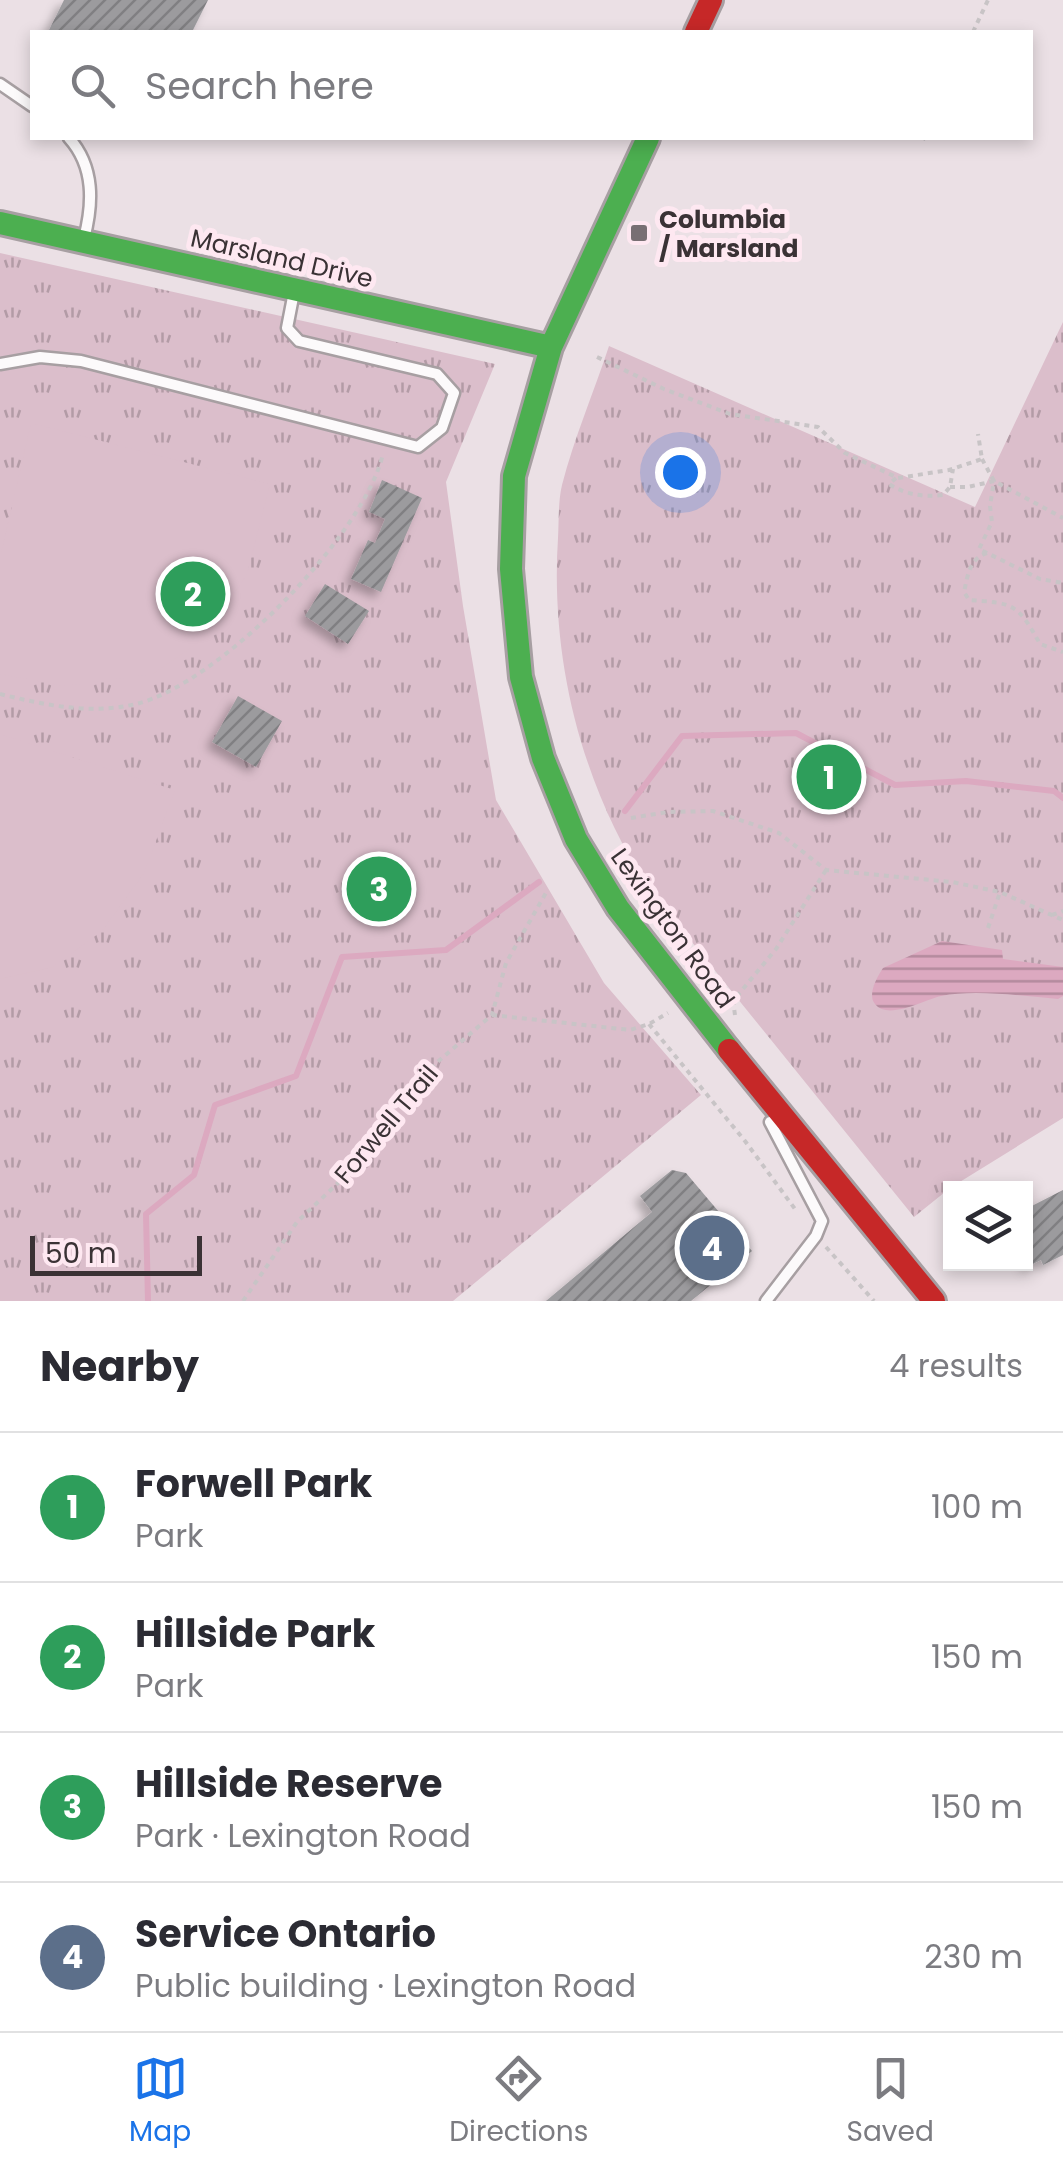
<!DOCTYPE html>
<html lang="en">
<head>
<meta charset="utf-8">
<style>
	:root { --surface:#fff; --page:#f7f7f7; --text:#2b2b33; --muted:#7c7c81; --line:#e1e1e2; --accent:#1a73e8 }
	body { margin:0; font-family:Poppins,sans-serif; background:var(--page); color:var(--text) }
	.controls { position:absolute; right:30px; bottom:30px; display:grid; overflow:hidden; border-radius:0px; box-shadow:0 5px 15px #0003 }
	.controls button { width:90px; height:90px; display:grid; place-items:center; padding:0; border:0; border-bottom:2px solid var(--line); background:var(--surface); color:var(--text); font:50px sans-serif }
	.scale { position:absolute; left:30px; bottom:25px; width:172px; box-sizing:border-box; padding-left:10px; border:5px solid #3a3235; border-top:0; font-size:28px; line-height:35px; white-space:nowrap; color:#3a3235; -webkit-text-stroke:8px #fee8f1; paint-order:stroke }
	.you { position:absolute; left:680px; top:472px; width:35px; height:35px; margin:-25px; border:8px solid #fff; border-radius:50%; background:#1a73e8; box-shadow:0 0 0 15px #1a73e833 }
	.badge { display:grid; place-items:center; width:65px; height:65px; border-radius:50%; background:var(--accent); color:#fff; font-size:32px; font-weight:700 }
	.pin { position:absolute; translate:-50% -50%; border:5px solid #fff; box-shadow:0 2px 10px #0006 }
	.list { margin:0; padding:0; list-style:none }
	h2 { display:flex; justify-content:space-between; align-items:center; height:130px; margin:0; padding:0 40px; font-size:42px }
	h2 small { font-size:32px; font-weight:400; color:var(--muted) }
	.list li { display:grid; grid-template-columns:65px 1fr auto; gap:30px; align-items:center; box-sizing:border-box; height:150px; padding:0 40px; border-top:2px solid var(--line) }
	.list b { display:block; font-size:38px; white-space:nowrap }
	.list p { margin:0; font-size:32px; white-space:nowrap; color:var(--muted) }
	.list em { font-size:32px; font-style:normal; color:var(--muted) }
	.icon { flex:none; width:55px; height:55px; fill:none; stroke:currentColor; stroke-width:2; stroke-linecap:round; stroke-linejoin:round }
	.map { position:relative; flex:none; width:1063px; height:1301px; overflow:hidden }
	.search { position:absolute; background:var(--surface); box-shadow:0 5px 15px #0003; left:30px; right:30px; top:30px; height:110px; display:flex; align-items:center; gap:25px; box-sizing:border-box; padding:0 35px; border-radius:0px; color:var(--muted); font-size:38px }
	.sheet { height:730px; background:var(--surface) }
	nav { display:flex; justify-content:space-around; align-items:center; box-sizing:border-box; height:140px; border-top:2px solid var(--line); background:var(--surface); font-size:28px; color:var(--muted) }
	nav a { display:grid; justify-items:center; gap:5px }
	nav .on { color:var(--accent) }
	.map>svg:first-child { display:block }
</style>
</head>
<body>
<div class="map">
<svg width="1063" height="1301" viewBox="0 0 1063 1301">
	<defs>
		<pattern id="park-tufts" width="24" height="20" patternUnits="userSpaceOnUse" patternTransform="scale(2.5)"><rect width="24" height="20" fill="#dbbecb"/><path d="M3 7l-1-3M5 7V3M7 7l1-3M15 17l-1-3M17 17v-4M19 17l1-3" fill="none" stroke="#b39ba6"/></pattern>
		<pattern id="water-rules" width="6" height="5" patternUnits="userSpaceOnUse" patternTransform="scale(2.5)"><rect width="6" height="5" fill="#dca9c0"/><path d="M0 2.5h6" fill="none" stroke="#b38a9d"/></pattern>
		<pattern id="building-hatch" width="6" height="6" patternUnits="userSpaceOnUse" patternTransform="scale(2.5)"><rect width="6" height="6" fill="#9c9b9e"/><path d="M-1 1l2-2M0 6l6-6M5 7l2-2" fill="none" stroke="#807f82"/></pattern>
		<filter id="shadow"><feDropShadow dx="-6" dy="6" stdDeviation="5" flood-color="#0004"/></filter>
	</defs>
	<rect width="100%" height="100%" fill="#ebe0e5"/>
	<path fill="url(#park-tufts)" d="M0,253L495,364L446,482L463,606L496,800L604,983L701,1095L453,1301H0Z
		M1063,322V1118L950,1188L914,1217L649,889C582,786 550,661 558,538C559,521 558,502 562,485C574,438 594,392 609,346L975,507Z"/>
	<path fill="#dbbecb" d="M31,423L270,484L247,574L205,638L153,674L65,686L0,674V558Z
		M0,734L175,790L144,873L102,931L53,967L0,979Z"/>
	<path fill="url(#water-rules)" d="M942,941L1002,950L1003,959L1063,967V996L1058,999C1023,996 975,989 941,996C926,999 888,1021 875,1004C867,995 877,977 883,968Z"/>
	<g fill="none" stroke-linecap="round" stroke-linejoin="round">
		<path stroke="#dca9c0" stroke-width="6" d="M625,811L682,736L796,733L895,785L966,781L1054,791L1063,798
			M148,1301L146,1214L194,1175L215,1105L296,1076L342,957L446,950L539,882"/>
	</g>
	<path fill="url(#building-hatch)" filter="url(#shadow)" d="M64,0H208L192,32H48Z
		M382,480L422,498L381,592L351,579L368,540L375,543L385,519L369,512Z
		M325,584L369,611L348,644L305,616Z
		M238,696L282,721L256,767L212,742Z
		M672,1170L686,1173L752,1251L691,1301H546L652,1212L640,1196Z
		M1063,1190V1255L1043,1265L1041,1260L1027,1267L1026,1209Z"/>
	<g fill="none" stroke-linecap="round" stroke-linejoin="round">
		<defs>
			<path id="lane" d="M0,84L32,106
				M69,138C95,167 93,204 84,239
				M0,364L40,357L81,361L418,447L442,428L454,393L437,374L299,341L287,328L294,292
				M766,1301L816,1236L822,1221L770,1122"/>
			<path id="fast" d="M648,138L551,347L514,476L511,569L521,677L543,758L576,839L618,908L729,1050
				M0,223L551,347"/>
			<path id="jam" d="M696,32L711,0
				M729,1050L934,1301"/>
		</defs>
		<use href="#lane" stroke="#a79fa2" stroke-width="15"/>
		<use href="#fast" stroke="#a79fa2" stroke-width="28"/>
		<use href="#jam" stroke="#a79fa2" stroke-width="28"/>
		<path stroke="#c8c4c6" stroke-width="4" stroke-dasharray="5 5" stroke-linecap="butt" d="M973,32L988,0
			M923,140L924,138
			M597,357L664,389L730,414L818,427L845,453L898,478L949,470L982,459L978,434
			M982,459L994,481L1063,518
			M896,478L889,484C907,495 922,497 943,495L950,487L953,469
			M950,487H968L994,481L990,506L992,522L979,549L1040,579L1063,583
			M987,553C969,559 968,575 964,592L969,600C1014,603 1018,604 1040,644L1063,652
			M0,694C45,705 90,715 136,704C219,684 364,535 383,454
			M631,818L668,812L713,811L779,833L826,870L952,882L1000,892L1063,920
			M1052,915L1063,911
			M988,928L1000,892
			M492,1015L630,1030L649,1024L668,1013
			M735,1015L733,1001L776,949L826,870
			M649,1024L745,1141L795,1209
			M826,1247L874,1301
			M243,1301L297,1222L360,1162L435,1064L492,1015L506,963L547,891"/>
		<use href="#lane" stroke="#fcfafb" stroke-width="10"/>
		<use href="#fast" stroke="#4caf50" stroke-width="22"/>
		<use href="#jam" stroke="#c62828" stroke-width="22"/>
	</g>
	<rect fill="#786f73" stroke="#fee8f1" stroke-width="4" x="629" y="223" width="20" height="20" rx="5"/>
	<g text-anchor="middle" stroke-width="10" stroke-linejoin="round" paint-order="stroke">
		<g font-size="25" font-weight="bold" fill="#3a3235" stroke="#fee8f1" text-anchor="start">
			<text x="659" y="228">Columbia<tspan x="659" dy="29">/ Marsland</tspan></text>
		</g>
		<g font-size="25" fill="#3a3235" stroke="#fee8f1">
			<text transform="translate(282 258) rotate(13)" y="9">Marsland Drive</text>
			<text transform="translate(673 928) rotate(54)" y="9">Lexington Road</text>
			<text transform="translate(386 1124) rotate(-50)" y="9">Forwell Trail</text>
		</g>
	</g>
</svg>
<div class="controls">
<button><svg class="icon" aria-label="layers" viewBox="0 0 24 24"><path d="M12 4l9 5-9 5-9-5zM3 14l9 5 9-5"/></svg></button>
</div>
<div class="scale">50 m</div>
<div class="you"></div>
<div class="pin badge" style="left:829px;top:777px;background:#2e9e5b">1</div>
<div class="pin badge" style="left:193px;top:594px;background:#2e9e5b">2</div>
<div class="pin badge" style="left:379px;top:889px;background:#2e9e5b">3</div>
<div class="pin badge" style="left:712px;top:1248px;background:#5c6f8a">4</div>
<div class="search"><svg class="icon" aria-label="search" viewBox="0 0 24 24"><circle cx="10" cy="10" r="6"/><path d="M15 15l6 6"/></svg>Search here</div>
</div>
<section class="sheet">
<h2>Nearby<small>4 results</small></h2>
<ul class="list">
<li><span class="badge" style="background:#2e9e5b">1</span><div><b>Forwell Park</b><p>Park</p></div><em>100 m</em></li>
<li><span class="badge" style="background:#2e9e5b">2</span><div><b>Hillside Park</b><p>Park</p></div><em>150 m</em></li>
<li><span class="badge" style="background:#2e9e5b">3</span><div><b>Hillside Reserve</b><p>Park · Lexington Road</p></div><em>150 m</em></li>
<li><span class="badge" style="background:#5c6f8a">4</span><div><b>Service Ontario</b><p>Public building · Lexington Road</p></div><em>230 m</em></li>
</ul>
</section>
<nav>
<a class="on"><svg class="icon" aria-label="map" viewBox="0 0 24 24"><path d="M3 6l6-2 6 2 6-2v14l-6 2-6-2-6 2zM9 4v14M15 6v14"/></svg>Map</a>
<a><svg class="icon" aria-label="directions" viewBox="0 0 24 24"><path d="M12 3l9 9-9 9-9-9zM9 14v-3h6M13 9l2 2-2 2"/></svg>Directions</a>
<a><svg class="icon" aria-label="saved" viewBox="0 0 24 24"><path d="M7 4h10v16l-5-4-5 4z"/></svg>Saved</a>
</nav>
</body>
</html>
